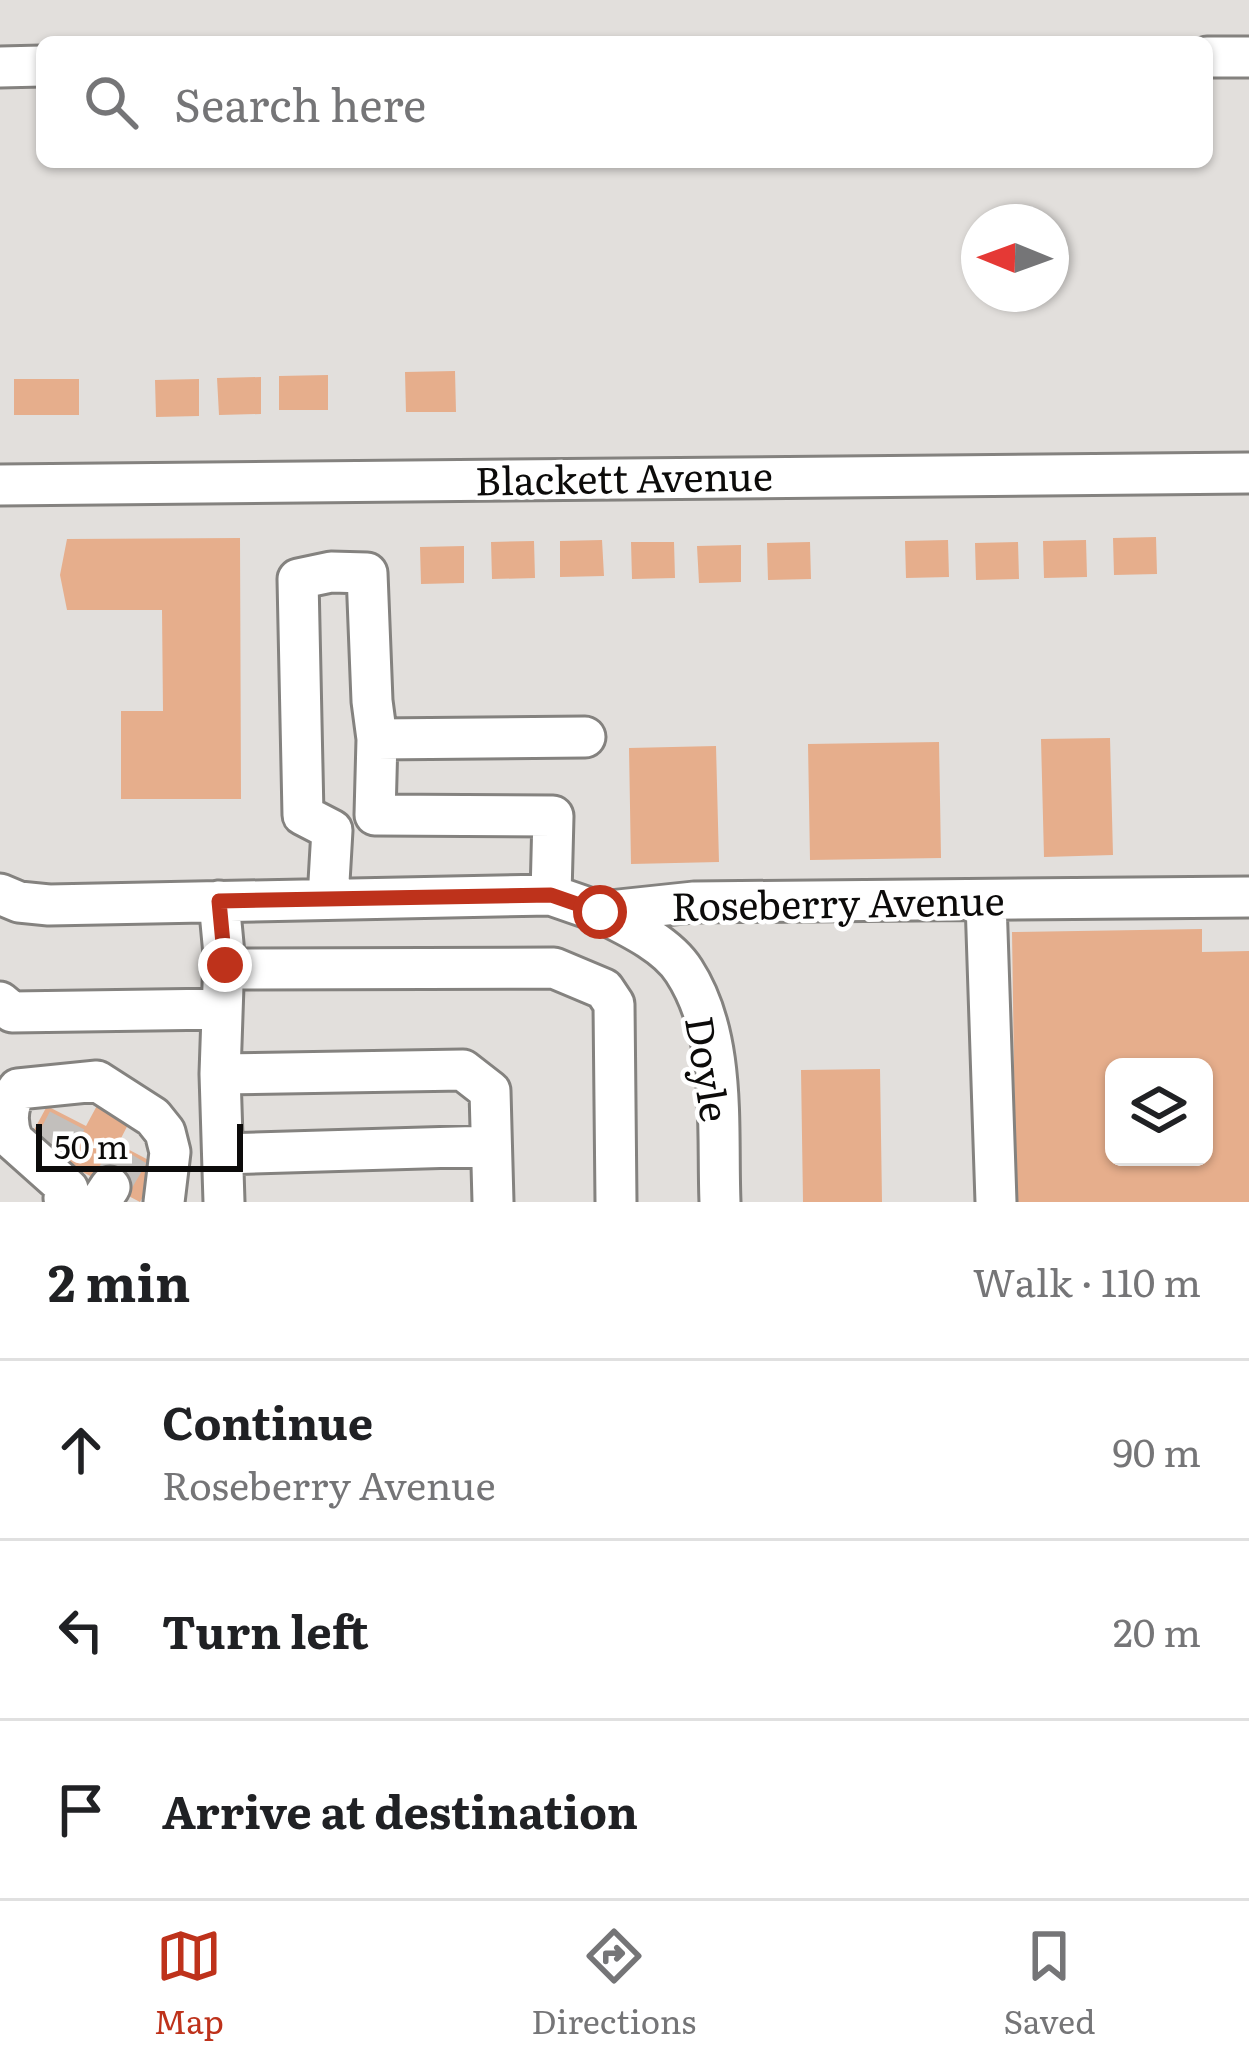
<!DOCTYPE html>
<html lang="en">
<head>
<meta charset="utf-8">
<style>
	:root { --surface:#fff; --page:#f2f2f2; --text:#202124; --muted:#757577; --line:#e0e0e0; --accent:#be321b }
	body { margin:0; font-family:Literata,serif; background:var(--page); color:var(--text) }
	.controls { position:absolute; right:36px; bottom:36px; display:grid; overflow:hidden; border-radius:18px; box-shadow:0 3px 9px #0004 }
	.controls button { width:108px; height:108px; display:grid; place-items:center; padding:0; border:0; border-bottom:3px solid var(--line); background:var(--surface); color:var(--text); font:60px sans-serif }
	.compass { position:absolute; left:961px; top:204px; width:108px; height:108px; border-radius:50%; background:var(--surface); box-shadow:0 3px 9px #0004; rotate:271deg }
	.scale { position:absolute; left:36px; bottom:30px; width:207px; box-sizing:border-box; padding-left:12px; border:6px solid #0c0b0a; border-top:0; font-size:33px; line-height:42px; white-space:nowrap; color:#0c0b0a; -webkit-text-stroke:9px #fff; paint-order:stroke }
	.stop { position:absolute; width:36px; height:36px; margin:-27px; border:9px solid #be321b; border-radius:50%; background:#fff }
	.stop.end { background:#be321b; border-color:#fff; box-shadow:0 3px 12px #0008 }
	.list { margin:0; padding:0; list-style:none }
	h2 { display:flex; justify-content:space-between; align-items:center; height:156px; margin:0; padding:0 48px; font-size:51px }
	h2 small { font-size:39px; font-weight:400; color:var(--muted) }
	.list li { display:grid; grid-template-columns:78px 1fr auto; gap:36px; align-items:center; box-sizing:border-box; height:180px; padding:0 48px; border-top:3px solid var(--line) }
	.list b { display:block; font-size:45px; white-space:nowrap }
	.list p { margin:0; font-size:39px; white-space:nowrap; color:var(--muted) }
	.list em { font-size:39px; font-style:normal; color:var(--muted) }
	.icon { flex:none; width:66px; height:66px; fill:none; stroke:currentColor; stroke-width:2; stroke-linecap:round; stroke-linejoin:round }
	.map { position:relative; flex:none; width:1249px; height:1202px; overflow:hidden }
	.search { position:absolute; background:var(--surface); box-shadow:0 3px 9px #0004; left:36px; right:36px; top:36px; height:132px; display:flex; align-items:center; gap:30px; box-sizing:border-box; padding:0 42px; border-radius:18px; color:var(--muted); font-size:45px }
	.sheet { height:696px; background:var(--surface) }
	nav { display:flex; justify-content:space-around; align-items:center; box-sizing:border-box; height:168px; border-top:3px solid var(--line); background:var(--surface); font-size:33px; color:var(--muted) }
	nav a { display:grid; justify-items:center; gap:6px }
	nav .on { color:var(--accent) }
	.map>svg:first-child { display:block }
</style>
</head>
<body>
<div class="map">
<svg width="1249" height="1202" viewBox="0 0 1249 1202">
	<rect width="100%" height="100%" fill="#e2dfdc"/>
	<path fill="#e6ae8c" fill-rule="evenodd" d="M455,371L456,412H406L405,372Z
		M328,375V410H279V376Z
		M261,377V414L219,415L217,378Z
		M14,379H79V415H14Z
		M199,379V416L156,417L155,380Z
		M1156,537L1157,574L1114,575L1113,538Z
		M240,538L241,799H121V711H163L162,610H67L60,575L67,539Z
		M602,540L604,576L560,577V541Z
		M948,540L949,577L906,578L905,541Z
		M1086,540L1087,577L1044,578L1043,541Z
		M534,541L535,578L492,579L491,542Z
		M631,542H674L675,578L632,579Z
		M810,542L811,579L768,580L767,543Z
		M1018,542L1019,579L976,580L975,543Z
		M741,545V582L699,583L697,546Z
		M464,546V583L421,584L420,547Z
		M1110,738L1113,855L1044,857L1041,739Z
		M939,742L941,858L810,860L808,744Z
		M716,746L719,862L631,864L629,748Z
		M1202,929V952L1249,951V1202H1016L1012,932ZM1114,1067H1204V1157H1114Z
		M880,1069L882,1202H803L801,1070Z
		M100,1100L132,1117L118,1144L160,1166L140,1202L27,1143L47,1106L86,1126Z"/>
	<g fill="none" stroke-linecap="round" stroke-linejoin="round">
		<path stroke="#c2bfbc" stroke-width="39" stroke-dasharray="39 20" stroke-linecap="butt" d="M49,1155L69,1117
			M110,1187L131,1151"/>
		<defs>
			<path id="minor" d="M1207,57H1249
				M0,67L42,66
				M0,485L1249,473
				M377,739L375,815L553,816L551,895
				M0,894L19,902L49,905L551,895L600,912L694,902L1249,897
				M328,899L332,830L303,815L298,579L331,572L367,573L372,701L377,739L585,737
				M219,901L225,965L233,969L554,968L604,989L614,1004L616,1202
				M986,901L996,1202
				M600,912C628,926 667,944 684,971C727,1037 717,1128 720,1202
				M224,956L220,1074L463,1070L490,1091L493,1202
				M0,1002L12,1012L222,1009
				M220,1074L224,1202
				M223,1154L491,1146
				M64,1198L68,1189L13,1140C6,1123 7,1104 18,1089L97,1081L153,1117L165,1132L170,1152L164,1202
				M100,1202L110,1187"/>
		</defs>
		<use href="#minor" stroke="#84827f" stroke-width="45"/>
		<use href="#minor" stroke="#fff" stroke-width="39"/>
	</g>
	<g fill="none" stroke-linecap="round" stroke-linejoin="round">
		<path stroke="#be321b" stroke-width="15" d="M225,965L219,901L551,895L600,912"/>
	</g>
	<g text-anchor="middle" stroke-width="9" stroke-linejoin="round" paint-order="stroke">
		<g font-size="39" fill="#0c0b0a" stroke="#fff">
			<text transform="translate(624 479) rotate(-1)" y="14">Blackett Avenue</text>
			<text transform="translate(838 904) rotate(-1)" y="14">Roseberry Avenue</text>
			<text transform="translate(707 1069) rotate(81)" y="14">Doyle</text>
		</g>
	</g>
</svg>
<div class="controls">
<button><svg class="icon" aria-label="layers" viewBox="0 0 24 24"><path d="M12 4l9 5-9 5-9-5zM3 14l9 5 9-5"/></svg></button>
</div>
<svg class="compass" viewBox="-18 -18 36 36"><path d="M0-13l5 13h-10z" fill="#e53935"/><path d="M0 13l5-13h-10z" fill="#757577"/></svg>
<div class="scale">50 m</div>
<div class="stop" style="left:600px;top:912px"></div>
<div class="stop end" style="left:225px;top:965px"></div>
<div class="search"><svg class="icon" aria-label="search" viewBox="0 0 24 24"><circle cx="10" cy="10" r="6"/><path d="M15 15l6 6"/></svg>Search here</div>
</div>
<section class="sheet">
<h2>2 min<small>Walk · 110 m</small></h2>
<ul class="list">
<li><svg class="icon" aria-label="ahead" viewBox="0 0 24 24"><path d="M12 20V5M6 11l6-6 6 6"/></svg><div><b>Continue</b><p>Roseberry Avenue</p></div><em>90 m</em></li>
<li><svg class="icon" aria-label="left" viewBox="0 0 24 24"><path d="M17 20v-9H6M10 6l-5 5 5 5"/></svg><div><b>Turn left</b></div><em>20 m</em></li>
<li><svg class="icon" aria-label="arrive" viewBox="0 0 24 24"><path d="M6 21V4h12l-3 4 3 4H6"/></svg><div><b>Arrive at destination</b></div></li>
</ul>
</section>
<nav>
<a class="on"><svg class="icon" aria-label="map" viewBox="0 0 24 24"><path d="M3 6l6-2 6 2 6-2v14l-6 2-6-2-6 2zM9 4v14M15 6v14"/></svg>Map</a>
<a><svg class="icon" aria-label="directions" viewBox="0 0 24 24"><path d="M12 3l9 9-9 9-9-9zM9 14v-3h6M13 9l2 2-2 2"/></svg>Directions</a>
<a><svg class="icon" aria-label="saved" viewBox="0 0 24 24"><path d="M7 4h10v16l-5-4-5 4z"/></svg>Saved</a>
</nav>
</body>
</html>
